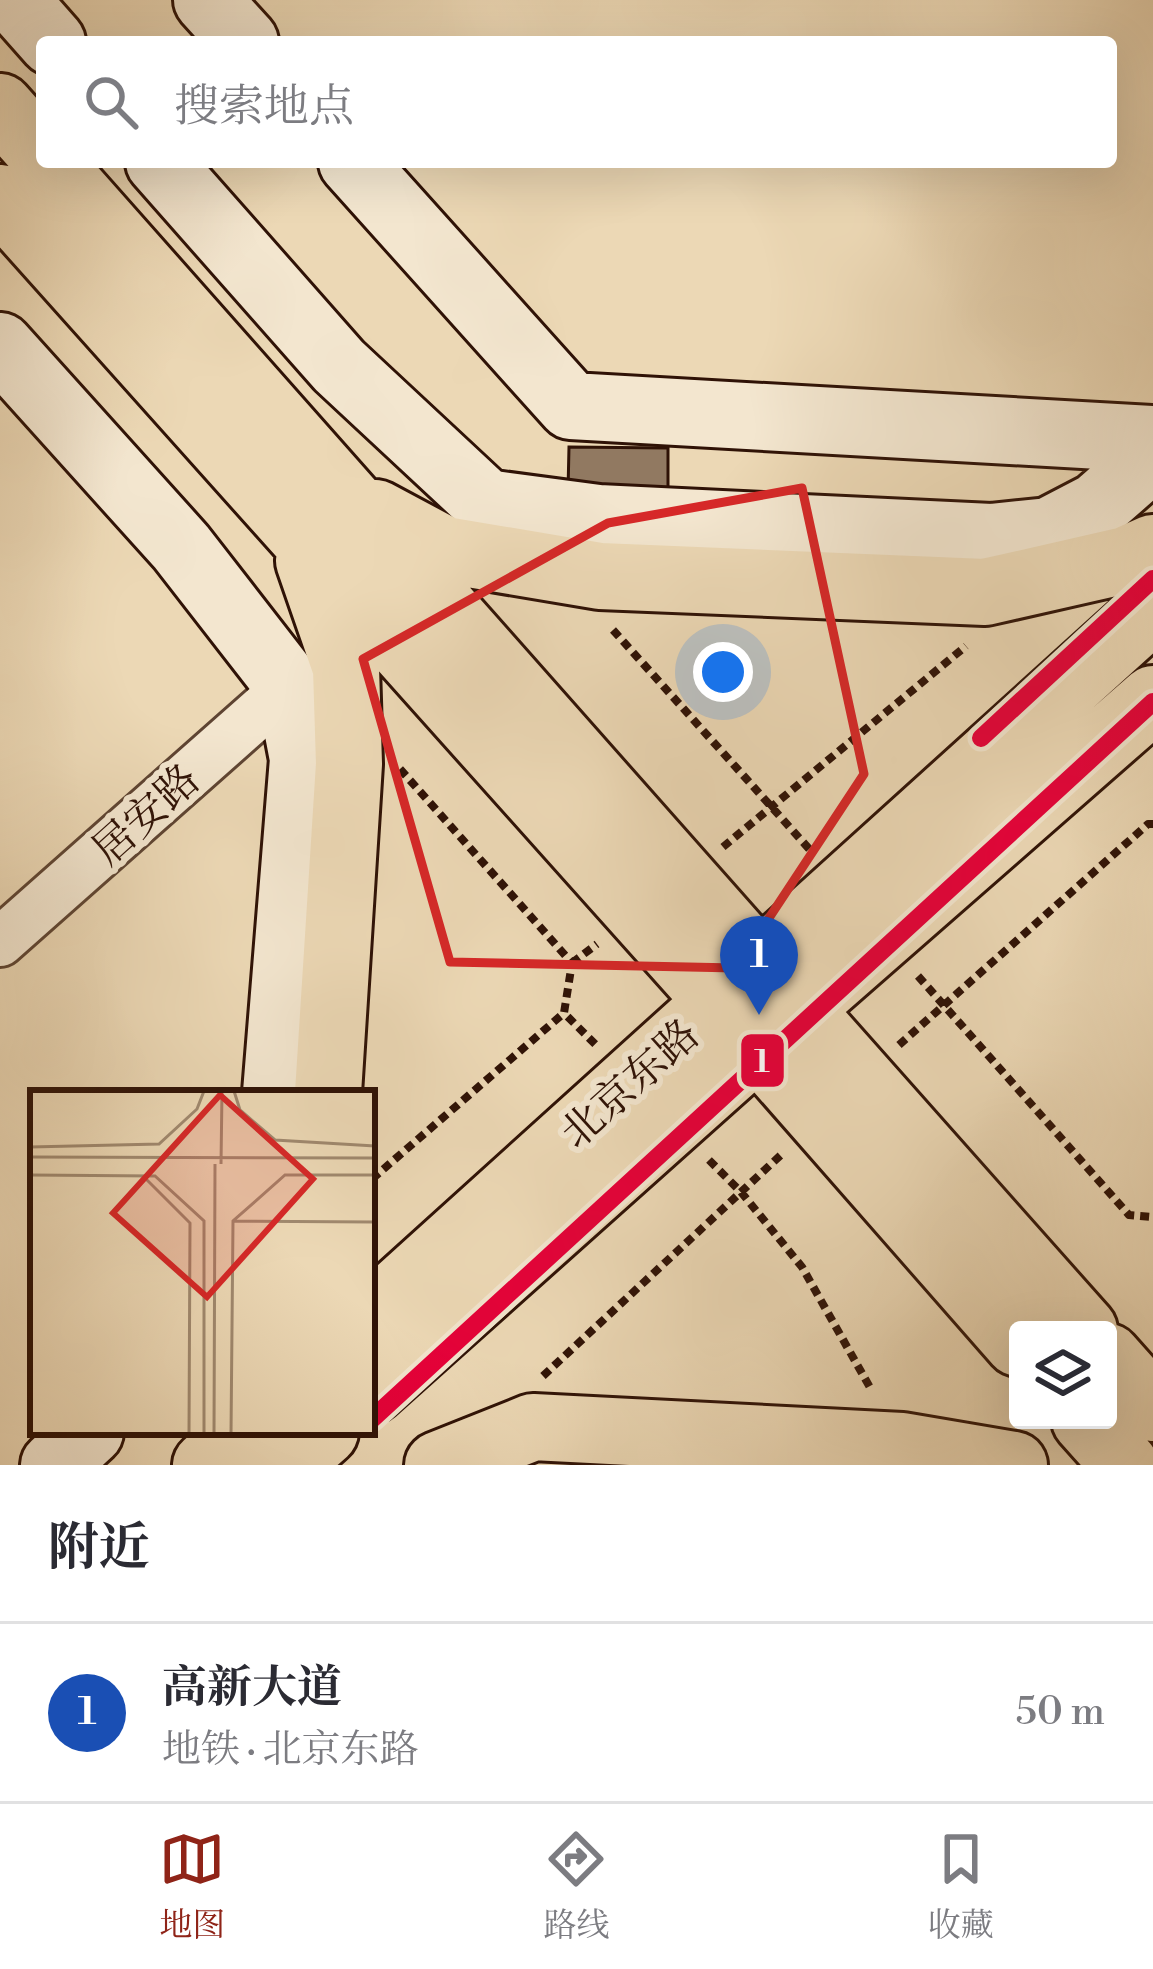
<!DOCTYPE html>
<html lang="zh">
<head>
<meta charset="utf-8">
<style>
	:root { --surface:#fff; --page:#f2f2f3; --text:#2b2b33; --muted:#7c7c81; --line:#e1e1e2; --accent:#8f2418 }
	body { margin:0; font-family:"Libre Bodoni","Noto Serif SC",serif; background:var(--page); color:var(--text) }
	.controls { position:absolute; right:36px; bottom:36px; display:grid; overflow:hidden; border-radius:12px; box-shadow:0 12px 48px #0002 }
	.controls button { width:108px; height:108px; display:grid; place-items:center; padding:0; border:0; border-bottom:3px solid var(--line); background:var(--surface); color:var(--text); font:60px sans-serif }
	.you { position:absolute; left:723px; top:672px; width:42px; height:42px; margin:-30px; border:9px solid #fff; border-radius:50%; background:#1a73e8; box-shadow:0 0 0 18px #1a73e833 }
	.badge { display:grid; place-items:center; width:78px; height:78px; border-radius:50%; background:var(--accent); color:#fff; font-size:39px; font-weight:700 }
	.pin { position:absolute; translate:-50% -99px; filter:drop-shadow(0 3px 6px #0008) }
	.pin::after { content:''; position:absolute; top:63px; width:42px; height:36px; background:inherit; clip-path:polygon(0 0,100% 0,50% 100%) }
	.list { margin:0; padding:0; list-style:none }
	h2 { display:flex; justify-content:space-between; align-items:center; height:156px; margin:0; padding:0 48px; font-size:51px }
	h2 small { font-size:39px; font-weight:400; color:var(--muted) }
	.list li { display:grid; grid-template-columns:78px 1fr auto; gap:36px; align-items:center; box-sizing:border-box; height:180px; padding:0 48px; border-top:3px solid var(--line) }
	.list b { display:block; font-size:45px; white-space:nowrap }
	.list p { margin:0; font-size:39px; white-space:nowrap; color:var(--muted) }
	.list em { font-size:39px; font-style:normal; color:var(--muted) }
	.icon { flex:none; width:66px; height:66px; fill:none; stroke:currentColor; stroke-width:2; stroke-linecap:round; stroke-linejoin:round }
	.map { position:relative; flex:none; width:1153px; height:1465px; overflow:hidden }
	.search { position:absolute; background:var(--surface); box-shadow:0 12px 48px #0002; left:36px; right:36px; top:36px; height:132px; display:flex; align-items:center; gap:30px; box-sizing:border-box; padding:0 42px; border-radius:12px; color:var(--muted); font-size:45px }
	.sheet { height:336px; background:var(--surface) }
	nav { display:flex; justify-content:space-around; align-items:center; box-sizing:border-box; height:168px; border-top:3px solid var(--line); background:var(--surface); font-size:33px; color:var(--muted) }
	nav a { display:grid; justify-items:center; gap:6px }
	nav .on { color:var(--accent) }
	.map>svg:first-child { display:block }
</style>
</head>
<body>
<div class="map">
<svg width="1153" height="1465" viewBox="0 0 1153 1465">
	<rect width="100%" height="100%" fill="#ecd8b5"/>
	<filter id="stains"><feTurbulence type="fractalNoise" baseFrequency=".00167" numOctaves="4"/><feColorMatrix values="0 0 0 0 .2 0 0 0 0 .09 0 0 0 0 .02 0 0 0 .5 -.17"/></filter>
	<radialGradient id="worn" r=".72"><stop offset=".6" stop-color="#630" stop-opacity="0"/><stop offset="1" stop-color="#630" stop-opacity=".3"/></radialGradient>
	<path fill="#917961" stroke="#2f1206" stroke-width="3" d="M569,447L668,448V493L568,491Z"/>
	<g fill="none" stroke-linecap="round" stroke-linejoin="round">
		<defs>
			<path id="street" d="M0,942L289,686"/>
			<path id="secondary" d="M15,0L52,42
				M207,0L245,42
				M159,162L339,366L486,503L598,518L991,537L1049,531L1097,506L1153,457
				M352,162L571,406L1153,439
				M0,346L181,547L289,686L303,759L276,1093
				M54,1465L90,1432"/>
			<path id="primary" d="M0,107L42,154
				M49,162L760,965
				M0,198L719,1002
				M376,513L445,550L600,576L985,592L1126,560L1153,548
				M309,561L346,668L349,764L328,1093
				M372,1315L1153,609
				M372,1390L757,1046L1153,699
				M206,1465L243,1432
				M288,1465L325,1432
				M438,1465L533,1427L902,1446L1014,1465"/>
			<path id="highway" d="M760,965L1084,1330
				M719,1002L1018,1343
				M1108,1357L1153,1408
				M1085,1420L1125,1465"/>
		</defs>
		<use href="#street" stroke="#5e4432" stroke-width="54"/>
		<use href="#secondary" stroke="#2f1206" stroke-width="72"/>
		<use href="#primary" stroke="#2f1206" stroke-width="72"/>
		<use href="#highway" stroke="#2f1206" stroke-width="72"/>
		<path stroke="#2f1206" stroke-width="8" stroke-dasharray="9 6" stroke-linecap="butt" d="M613,630L811,851
			M400,769L572,963L564,1013L597,1046
			M723,847L966,646
			M572,963L597,944
			M918,976L1129,1215L1153,1217
			M899,1045L1148,824H1153
			M709,1160L741,1192L802,1267L872,1391
			M372,1179L564,1013
			M543,1376L783,1153"/>
		<use href="#street" stroke="#f3e6cf" stroke-width="48"/>
		<use href="#secondary" stroke="#f3e6cf" stroke-width="66"/>
		<use href="#primary" stroke="#ecd8b5" stroke-width="66"/>
		<use href="#highway" stroke="#ecd8b5" stroke-width="66"/>
		<defs>
			<path id="metro-1" d="M981,738L1153,579
				M372,1419L1153,702"/>
		</defs>
		<use href="#metro-1" stroke="#f3e6cf" stroke-width="27"/>
		<use href="#metro-1" stroke="#e60039" stroke-width="18"/>
	</g>
	<path fill="none" stroke="#d62828" stroke-width="9" stroke-linejoin="round" d="M802,488L864,774L736,968L450,962L363,659L608,523Z"/>
	<g text-anchor="middle" stroke-width="12" stroke-linejoin="round" paint-order="stroke">
		<g font-size="42" fill="#2f1206" stroke="#f3e6cf">
			<text transform="translate(145 814) rotate(-42)" y="15">居安路</text>
			<text transform="translate(629 1083) rotate(-42)" y="15">北京东路</text>
		</g>
	</g>
	<g transform="translate(30 1090)">
		<rect width="345" height="345" fill="#ecd8b5"/>
		<path fill="none" stroke="#a0896f" stroke-width="3" d="M204,1L210,20L245,50L345,56M0,57L129,54L167,19L174,1M0,67L345,68M191,74L192,1M0,85L125,86L174,131V344M114,87L160,133L159,344M203,131L345,132M184,344L185,74M201,344L203,131L255,85H345"/>
		<path fill="#d62828" fill-opacity="0.15" stroke="#d62828" stroke-width="6" d="M190,5L283,89L177,207L83,123Z"/>
		<rect width="345" height="345" fill="none" stroke="#2f1206" stroke-width="6"/>
	</g>
	<rect stroke="#f3e6cf" stroke-width="4.5" x="739" y="1032" width="47" height="57" rx="12" fill="#e60039"/>
	<g font-size="33" text-anchor="middle" font-weight="bold" fill="#fff">
		<text x="762" y="1072">1</text>
	</g>
	<rect width="100%" height="100%" filter="url(#stains)"/>
	<rect width="100%" height="100%" fill="url(#worn)"/>
</svg>
<div class="controls">
<button><svg class="icon" aria-label="layers" viewBox="0 0 24 24"><path d="M12 4l9 5-9 5-9-5zM3 14l9 5 9-5"/></svg></button>
</div>
<div class="you"></div>
<div class="pin badge" style="left:759px;top:1015px;background:#1a4fb4">1</div>
<div class="search"><svg class="icon" aria-label="search" viewBox="0 0 24 24"><circle cx="10" cy="10" r="6"/><path d="M15 15l6 6"/></svg>搜索地点</div>
</div>
<section class="sheet">
<h2>附近<small></small></h2>
<ul class="list">
<li><span class="badge" style="background:#1a4fb4">1</span><div><b>高新大道</b><p>地铁 · 北京东路</p></div><em>50 m</em></li>
</ul>
</section>
<nav>
<a class="on"><svg class="icon" aria-label="map" viewBox="0 0 24 24"><path d="M3 6l6-2 6 2 6-2v14l-6 2-6-2-6 2zM9 4v14M15 6v14"/></svg>地图</a>
<a><svg class="icon" aria-label="directions" viewBox="0 0 24 24"><path d="M12 3l9 9-9 9-9-9zM9 14v-3h6M13 9l2 2-2 2"/></svg>路线</a>
<a><svg class="icon" aria-label="saved" viewBox="0 0 24 24"><path d="M7 4h10v16l-5-4-5 4z"/></svg>收藏</a>
</nav>
</body>
</html>
